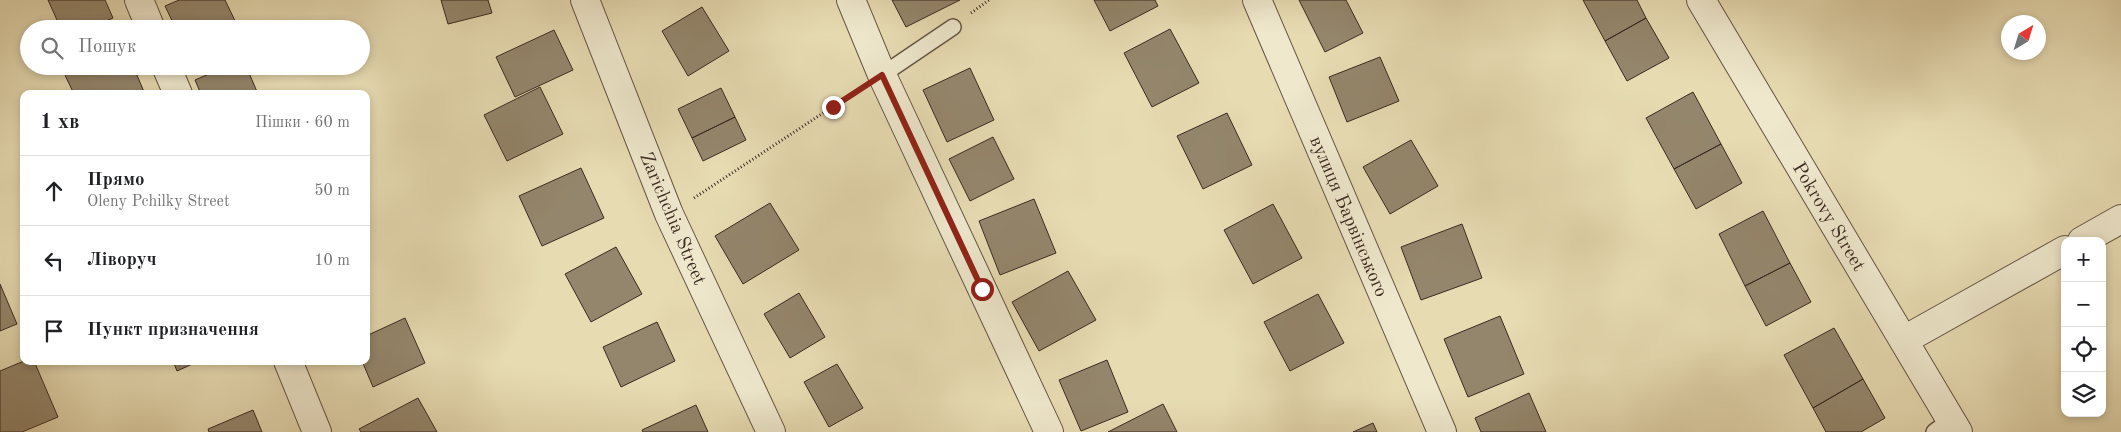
<!DOCTYPE html>
<html lang="uk">
<head>
<meta charset="utf-8">
<style>
	:root { --surface:#fff; --page:#f6f6f6; --text:#202124; --muted:#757577; --line:#e0e0e0 }
	body { margin:0; font-family:"Old Standard TT",serif; background:var(--page); color:var(--text) }
	.controls { position:absolute; right:15px; bottom:15px; display:grid; overflow:hidden; border-radius:10px; box-shadow:0 2px 8px #0003 }
	.controls button { width:45px; height:45px; display:grid; place-items:center; padding:0; border:0; border-bottom:1px solid var(--line); background:var(--surface); color:var(--text); font:25px sans-serif }
	.compass { position:absolute; left:2001px; top:15px; width:45px; height:45px; border-radius:50%; background:var(--surface); box-shadow:0 2px 8px #0003; rotate:38deg }
	.stop { position:absolute; width:15px; height:15px; margin:-11px; border:4px solid #8f2418; border-radius:50%; background:#fff }
	.stop.end { background:#8f2418; border-color:#fff; box-shadow:0 1px 5px #0008 }
	.list { margin:0; padding:0; list-style:none }
	h2 { display:flex; justify-content:space-between; align-items:center; height:65px; margin:0; padding:0 20px; font-size:21px }
	h2 small { font-size:16px; font-weight:400; color:var(--muted) }
	.list li { display:grid; grid-template-columns:32px 1fr auto; gap:15px; align-items:center; box-sizing:border-box; height:70px; padding:0 20px; border-top:1px solid var(--line) }
	.list b { display:block; font-size:19px; white-space:nowrap }
	.list p { margin:0; font-size:16px; white-space:nowrap; color:var(--muted) }
	.list em { font-size:16px; font-style:normal; color:var(--muted) }
	.icon { flex:none; width:28px; height:28px; fill:none; stroke:currentColor; stroke-width:2; stroke-linecap:round; stroke-linejoin:round }
	.map { position:relative; flex:none; width:2121px; height:432px; overflow:hidden }
	.search { position:absolute; background:var(--surface); box-shadow:0 2px 8px #0003; left:20px; top:20px; width:350px; height:55px; display:flex; align-items:center; gap:12px; box-sizing:border-box; padding:0 18px; border-radius:28px; color:var(--muted); font-size:19px }
	.panel { position:absolute; background:var(--surface); box-shadow:0 2px 8px #0003; left:20px; top:90px; width:350px; height:275px; border-radius:10px }
	.map>svg:first-child { display:block }
</style>
</head>
<body>
<div class="map">
<svg width="2121" height="432" viewBox="0 0 2121 432">
	<rect width="100%" height="100%" fill="#e7dbb2"/>
	<filter id="stains"><feTurbulence type="fractalNoise" baseFrequency=".004" numOctaves="4"/><feColorMatrix values="0 0 0 0 .2 0 0 0 0 .09 0 0 0 0 .02 0 0 0 .5 -.17"/></filter>
	<radialGradient id="worn" r=".72"><stop offset=".6" stop-color="#630" stop-opacity="0"/><stop offset="1" stop-color="#630" stop-opacity=".3"/></radialGradient>
	<path fill="#94866c" stroke="#3b2a21" d="M48,0H105L113,18L88,29H61Z
		M179,0H225L239,29H176L165,6Z
		M441,0H488L492,13L448,24Z
		M892,0H960L906,27Z
		M1094,0H1155L1158,6L1110,31Z
		M1299,0H1346L1363,33L1325,52Z
		M1583,0H1637L1646,18L1605,41Z
		M702,7L729,51L688,76L662,31Z
		M1646,18L1669,58L1627,81L1605,41Z
		M1170,29L1199,83L1152,107L1124,53Z
		M554,30L573,70L515,97L496,57Z
		M1380,57L1399,101L1347,122L1329,77Z
		M78,66H133L145,94H74L64,73Z
		M227,66H246L258,94H201L195,80Z
		M970,68L994,120L947,142L923,90Z
		M540,87L563,134L507,161L484,115Z
		M721,88L735,117L692,138L678,109Z
		M1693,92L1721,144L1674,169L1646,118Z
		M1227,113L1252,165L1203,189L1177,136Z
		M735,117L746,140L703,161L692,138Z
		M993,137L1014,179L970,201L949,159Z
		M1411,140L1438,186L1390,214L1363,167Z
		M1721,144L1742,183L1696,209L1674,169Z
		M581,168L604,218L542,246L519,196Z
		M1034,199L1056,253L1000,275L979,221Z
		M770,203L799,250L743,284L715,236Z
		M1273,204L1302,258L1253,284L1224,230Z
		M1763,211L1790,263L1745,286L1719,234Z
		M1462,224L1482,278L1421,300L1401,247Z
		M616,247L642,294L591,322L565,274Z
		M1790,263L1811,302L1766,326L1745,286Z
		M1068,271L1096,320L1039,351L1012,302Z
		M0,284L17,324L0,331Z
		M799,293L825,337L790,358L764,314Z
		M1318,294L1344,343L1290,371L1264,322Z
		M1500,316L1524,374L1468,397L1444,339Z
		M405,318L425,363L373,387L362,361H366V336Z
		M657,322L675,361L621,387L603,347Z
		M1834,328L1863,379L1813,408L1784,355Z
		M1107,360L1128,412L1081,431L1059,380Z
		M24,361H34L58,417L22,432H0V371Z
		M173,361H199L177,371Z
		M837,364L863,408L829,427L804,382Z
		M1863,379L1885,418L1861,432H1826L1813,408Z
		M1529,393L1546,432H1481L1475,418Z
		M418,398L437,432H361L359,429Z
		M1163,404L1177,432H1108Z
		M696,405L708,432H643L642,430Z
		M253,410L262,432H209L208,429Z
		M1373,423L1377,432H1353Z"/>
	<g fill="none" stroke-linecap="round" stroke-linejoin="round">
		<defs>
			<path id="service" d="M882,75L953,27
				M1934,432L1951,419"/>
			<path id="minor" d="M139,0L151,29
				M585,0L669,214L771,432
				M851,0L882,75L1049,432
				M1257,0L1442,432
				M1701,0L1958,432
				M166,66L178,94
				M2082,241L2121,219
				M1904,340L2065,250
				M288,361L317,432"/>
		</defs>
		<use href="#service" stroke="#665645" stroke-width="18"/>
		<use href="#minor" stroke="#665645" stroke-width="30"/>
		<path stroke="#3b2a21" stroke-width="3" stroke-dasharray="1 2.5" stroke-linecap="butt" d="M971,13L989,0
			M694,198L858,90"/>
		<use href="#service" stroke="#efe8cd" stroke-width="15"/>
		<use href="#minor" stroke="#efe8cd" stroke-width="28"/>
	</g>
	<g fill="none" stroke-linecap="round" stroke-linejoin="round">
		<path stroke="#8f2418" stroke-width="6" d="M833,107L882,75L982,289"/>
	</g>
	<g text-anchor="middle" stroke-width="4.5" stroke-linejoin="round" paint-order="stroke">
		<g font-size="19" fill="#3b2a21" stroke="#efe8cd">
			<text transform="translate(1350 216) rotate(67)" y="7">вулиця Барвінського</text>
			<text transform="translate(1830 216) rotate(59)" y="7">Pokrovy Street</text>
			<text transform="translate(674 218) rotate(67)" y="7">Zarichchia Street</text>
		</g>
	</g>
	<rect width="100%" height="100%" filter="url(#stains)"/>
	<rect width="100%" height="100%" fill="url(#worn)"/>
</svg>
<div class="controls">
<button>+</button>
<button>−</button>
<button><svg class="icon" aria-label="locate" viewBox="0 0 24 24"><circle cx="12" cy="12" r="6"/><path d="M12 2v4M12 18v4M2 12h4M18 12h4"/></svg></button>
<button><svg class="icon" aria-label="layers" viewBox="0 0 24 24"><path d="M12 4l9 5-9 5-9-5zM3 14l9 5 9-5"/></svg></button>
</div>
<svg class="compass" viewBox="-18 -18 36 36"><path d="M0-13l5 13h-10z" fill="#e53935"/><path d="M0 13l5-13h-10z" fill="#757577"/></svg>
<div class="stop" style="left:982px;top:289px"></div>
<div class="stop end" style="left:833px;top:107px"></div>
<div class="search"><svg class="icon" aria-label="search" viewBox="0 0 24 24"><circle cx="10" cy="10" r="6"/><path d="M15 15l6 6"/></svg>Пошук</div>
<section class="panel">
<h2>1 хв<small>Пішки · 60 m</small></h2>
<ul class="list">
<li><svg class="icon" aria-label="ahead" viewBox="0 0 24 24"><path d="M12 20V5M6 11l6-6 6 6"/></svg><div><b>Прямо</b><p>Oleny Pchilky Street</p></div><em>50 m</em></li>
<li><svg class="icon" aria-label="left" viewBox="0 0 24 24"><path d="M17 20v-9H6M10 6l-5 5 5 5"/></svg><div><b>Ліворуч</b></div><em>10 m</em></li>
<li><svg class="icon" aria-label="arrive" viewBox="0 0 24 24"><path d="M6 21V4h12l-3 4 3 4H6"/></svg><div><b>Пункт призначення</b></div></li>
</ul>
</section>
</div>
</body>
</html>
